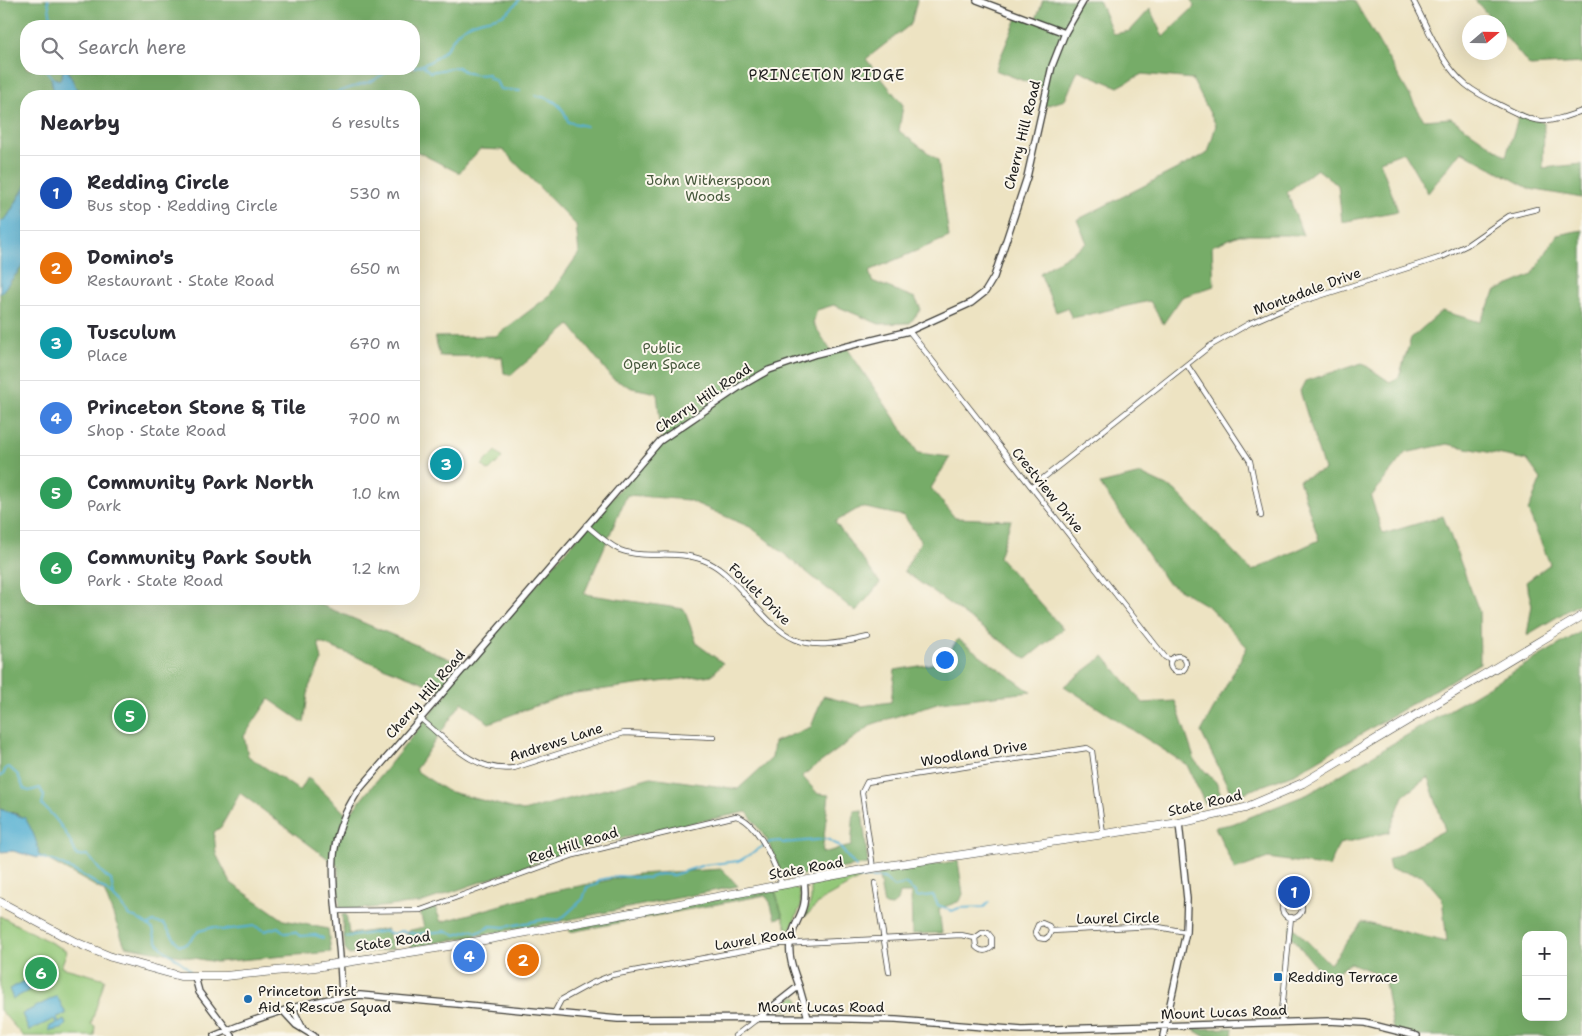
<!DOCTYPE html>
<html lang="en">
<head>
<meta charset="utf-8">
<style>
	:root { --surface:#fff; --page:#f7f7f7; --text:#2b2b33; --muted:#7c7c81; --line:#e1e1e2; --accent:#b45309 }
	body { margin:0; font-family:"Shantell Sans",sans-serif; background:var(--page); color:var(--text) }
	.controls { position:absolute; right:15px; bottom:15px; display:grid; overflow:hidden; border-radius:10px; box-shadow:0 5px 20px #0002 }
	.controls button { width:45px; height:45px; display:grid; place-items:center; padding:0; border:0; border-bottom:1px solid var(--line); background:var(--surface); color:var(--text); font:25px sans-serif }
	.compass { position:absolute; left:1462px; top:15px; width:45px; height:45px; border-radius:50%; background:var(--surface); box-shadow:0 5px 20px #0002; rotate:70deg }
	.you { position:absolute; left:944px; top:659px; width:18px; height:18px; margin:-12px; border:4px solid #fff; border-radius:50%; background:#1a73e8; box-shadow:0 0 0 8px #1a73e833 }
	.badge { display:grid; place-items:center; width:32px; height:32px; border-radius:50%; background:var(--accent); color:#fff; font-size:16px; font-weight:700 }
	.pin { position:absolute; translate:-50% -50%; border:2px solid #fff; box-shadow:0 1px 5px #0006 }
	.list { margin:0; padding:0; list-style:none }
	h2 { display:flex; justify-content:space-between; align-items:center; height:65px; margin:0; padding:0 20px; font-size:21px }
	h2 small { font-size:16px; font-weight:400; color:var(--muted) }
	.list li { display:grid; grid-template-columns:32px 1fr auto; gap:15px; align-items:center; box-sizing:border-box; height:75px; padding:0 20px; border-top:1px solid var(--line) }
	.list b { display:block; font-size:19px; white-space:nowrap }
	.list p { margin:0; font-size:16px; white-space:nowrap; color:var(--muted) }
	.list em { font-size:16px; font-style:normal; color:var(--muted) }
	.icon { flex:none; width:28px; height:28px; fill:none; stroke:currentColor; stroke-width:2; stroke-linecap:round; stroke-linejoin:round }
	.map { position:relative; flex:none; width:1582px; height:1036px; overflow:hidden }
	.search { position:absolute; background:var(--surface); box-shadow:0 5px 20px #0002; left:20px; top:20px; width:400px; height:55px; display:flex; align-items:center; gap:12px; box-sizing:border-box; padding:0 18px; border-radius:20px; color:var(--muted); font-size:19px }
	.panel { position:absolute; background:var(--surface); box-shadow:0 5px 20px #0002; left:20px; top:90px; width:400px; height:515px; border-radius:20px }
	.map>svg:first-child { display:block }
</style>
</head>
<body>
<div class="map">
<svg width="1582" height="1036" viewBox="0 0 1582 1036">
	<rect width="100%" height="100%" fill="#fbf7ec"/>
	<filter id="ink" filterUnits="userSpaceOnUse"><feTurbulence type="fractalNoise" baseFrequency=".02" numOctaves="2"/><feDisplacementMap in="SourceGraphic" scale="10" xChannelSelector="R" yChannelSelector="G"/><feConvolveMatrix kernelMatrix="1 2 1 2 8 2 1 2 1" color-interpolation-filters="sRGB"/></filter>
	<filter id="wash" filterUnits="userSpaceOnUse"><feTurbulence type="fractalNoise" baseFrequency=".0096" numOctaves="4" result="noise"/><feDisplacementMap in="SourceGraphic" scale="20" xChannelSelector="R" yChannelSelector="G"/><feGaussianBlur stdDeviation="1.12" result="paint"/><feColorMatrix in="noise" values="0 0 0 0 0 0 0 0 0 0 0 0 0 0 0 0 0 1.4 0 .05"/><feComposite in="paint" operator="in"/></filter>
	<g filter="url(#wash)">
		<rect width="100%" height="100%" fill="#ede3c2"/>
		<path fill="#93c778" stroke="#58724a" d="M496,451L502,458L489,471L482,465Z
			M865,876L822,900L805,917L811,900V885Z
			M794,887L799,890L801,906L790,930L786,927L775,891Z
			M0,916L67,951L61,967L105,979L91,1024L95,1026L94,1036H23L0,1010Z
			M795,996L798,998L801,1010H775Z"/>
		<path fill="#76ac68" stroke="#496442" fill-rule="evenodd" d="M0,0H917L911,24L866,59L903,105L899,131L938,160L949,237L869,271L872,281L915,298L921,309L910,323L879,324L834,305L817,310L813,323L831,351L847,348L918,453L950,457L931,488L955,518L1011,520L999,557L1063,629L1026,659L904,571L921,541L904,516L861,507L835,522L880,583L856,612L752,528L688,500L627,495L584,594L684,609L697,644L723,663L712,675L568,694L489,723L462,702L415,770L447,791L523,811L651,777L738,789L772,758L774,742L811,727L823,696L862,706L891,702L895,670L943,662L958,639L1031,692L940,702L873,724L802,776L818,794L829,795L822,853L851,846L854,811L862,810L868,864L784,878L767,840L747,812L667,828L573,850L420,903L340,911L338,866L240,793L221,827L214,832L216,854L231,883L284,920L328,929L331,952L216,962L125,946L104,891L39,855L34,837L18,814L0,809V294L26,262V599H307L466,666L662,440L657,393L632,388L613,379L570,325L511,375L504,373L502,357L440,356L435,337L496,336L549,296L579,253L576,225L503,150L480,149L459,173L414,150V96H80L67,69H414V26H26V69H64L60,80L51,77L54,96H26V185L8,216L0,223ZM318,642L448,692L348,816L308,777L300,791L248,756L244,736L269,699L304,723L309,687L322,660Z
			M1043,0H1099L1113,34L1130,31L1150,9L1163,37L1194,7L1192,0H1354L1424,120L1451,118L1506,156L1520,113L1544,123L1543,168L1582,164V198L1530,189L1461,151L1428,193L1404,152L1380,161L1398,211L1342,222L1338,185L1317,169L1287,192L1303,235H1239L1212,246L1214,286L1182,297L1163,324L1150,301L1072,318L1067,308L1056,312L1040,273L1087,243L1077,220L1208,153L1216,125L1192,79L1142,74L1118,87L1078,70L1065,100L1042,107L1045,89L995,70L1018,16L1035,22Z
			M1475,0H1582V63L1530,66L1500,30V22H1494Z
			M1582,230V602L1527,635L1532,605L1526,582L1550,564L1528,511L1541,479L1527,460L1447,444L1405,453L1371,497L1383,534L1443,516L1479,611L1480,663L1296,773L1233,797L1201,732L1247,647L1209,607L1167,582L1100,484L1141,474L1175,490L1252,571L1319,540L1299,480L1324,470L1300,391L1305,381L1362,363L1390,382L1399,377L1411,338L1442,311L1480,322L1496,291L1532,275L1557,235Z
			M1582,631V1036H1418L1393,1030L1384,976L1350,963L1327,980L1290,935L1291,925L1330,964L1362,922L1447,942L1442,898L1422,875L1390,869L1388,860L1445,830L1428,777L1403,796L1389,832L1339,844L1329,867L1268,858L1235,870L1215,827L1232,824L1308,794ZM1526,935H1563V1017H1526Z
			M1104,656L1143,703L1175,701L1195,761L1216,782L1223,801L1205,804L1187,765L1064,686Z
			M958,861L963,894L960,901L939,909L942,933L912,934L911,893H900L898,901L892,906L884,905L878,873Z
			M722,869L738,886L562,921L411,947L407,931L424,927L420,912L435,907L441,922L545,893L638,874Z
			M775,891L783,917L775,919L770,902L765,895L570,932L569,929L738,895Z
			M346,914L349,934L387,929L393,949L349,955L345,949L342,915Z
			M1233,1028L1232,1036H1204L1192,1029Z"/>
		<path fill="#55b0d3" stroke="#386678" d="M64,69H67L80,96H54L51,77L60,80Z
			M26,185V262L0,294V223L8,216Z
			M0,809L25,818C31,828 41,847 38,858L13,851L0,852Z
			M25,981L30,990L13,999L9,989Z
			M57,996L66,1014L57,1017L59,1023L64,1020L66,1024L62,1029L50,1031L49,1027L56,1023L54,1019L29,1031L22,1014Z"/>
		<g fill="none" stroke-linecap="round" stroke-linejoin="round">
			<path stroke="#55b0d3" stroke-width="2" d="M48,0L52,26
				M422,65L430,72L458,67C465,74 478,76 488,74L489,78L496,81L500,89L520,91
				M414,67C427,65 442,56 449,45C454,38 455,33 463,28C487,13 501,25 519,0
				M45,69L53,79
				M401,69H404
				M292,96H293
				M322,96L328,92L334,93L372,81L392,69
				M536,96C552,97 564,106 568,122L586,126
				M0,776L3,775L6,768L9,767L18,775L24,789L29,791L40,788L44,796L42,805C58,819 69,836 77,856L87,855C96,863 100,874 111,880L114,897
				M38,856C44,859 50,860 56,862C80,873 118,893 129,916L135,917L153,929C157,955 177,953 190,971
				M858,878H884L894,887L905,884L915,892L916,897L933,895L938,905L952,911L959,908L984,907L989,902
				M149,925L153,922L164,924L179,945C191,946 192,936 199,931L214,927L222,930L255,926L265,931L278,927L285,933L295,932L300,936L315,935L323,938
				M346,937L386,931L393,934L401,931L417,934L446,931L455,935L472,930L477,933L491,926L504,927L546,919L560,920L583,899L587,887L596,885L599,880L618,876L648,878L660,874L673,875L704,865L739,861L770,842L780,841L783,843L827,839L838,845L856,867"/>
		</g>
	</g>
	<g filter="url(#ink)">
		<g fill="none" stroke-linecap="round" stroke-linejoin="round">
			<defs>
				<path id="street" d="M1413,0C1428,28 1441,64 1466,85C1477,94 1490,100 1502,106C1539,125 1543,125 1582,111
					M909,331L1165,657L1170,660
					M1187,365L1250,461L1261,516
					M1032,487L1210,346L1250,323L1291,305L1442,257L1467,245L1509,216L1537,209
					M586,525C597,534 607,544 620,550C646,560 676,549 703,560C719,566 730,578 741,590C787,642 797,654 868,637
					M1170 664a8 8 0 1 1 16 0a8 8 0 1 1-16 0Z
					M421,719C449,742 474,773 514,768L624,733L714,737
					M873,868L862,792L867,782L1087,748L1092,751L1103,834
					M875,883L889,972
					M1282 908a10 10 0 1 1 20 0a10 10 0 1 1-20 0Z
					M336,911L421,910L574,855L736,816C759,822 774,864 782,884
					M1051,931L1049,936L1045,939L1039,938L1035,932L1038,925L1042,923L1049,926L1051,931L1153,926L1186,932
					M554,1013L561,1000L592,983L612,975L780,944L961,935L975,938L976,947C981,952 987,952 992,947V938L988,933H982L975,938
					M1281,1022L1291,917
					M735,1036L757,1019"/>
				<path id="secondary" d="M977,0L1065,33
					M195,977L199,992L232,1036
					M799,986L808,1018
					M342,996C341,968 339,940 336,912C331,864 330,834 358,791L660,441L741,386L769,370L816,354L909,331L971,303L985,292L994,277L1027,177L1052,66L1065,33L1084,0
					M293,1009L302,1027
					M284,1012L296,1025L314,1036
					M757,1019L799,986C795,974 788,958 790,944C793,918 809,915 804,881
					M214,1036C253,1019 318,997 360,995L618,1019L808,1018L896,1020L1022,1030L1328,1021L1365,1023L1417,1036
					M1163,1036L1186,932L1187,899L1179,823"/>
				<path id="highway" d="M0,902L75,942L111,957L180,976H225L315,967L468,943L873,868L1179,823L1245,808L1303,783L1582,616"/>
			</defs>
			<use href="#street" stroke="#3b3a35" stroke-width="6"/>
			<use href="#secondary" stroke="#3b3a35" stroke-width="8"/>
			<use href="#highway" stroke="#3b3a35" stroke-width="9"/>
			<use href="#street" stroke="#fff" stroke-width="4.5"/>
			<use href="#secondary" stroke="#fff" stroke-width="5.5"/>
			<use href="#highway" stroke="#fff" stroke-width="8"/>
		</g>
	</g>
	<g fill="#1f6fb2" stroke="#fbf7ec" stroke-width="2">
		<rect x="1273" y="972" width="10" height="10" rx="2.5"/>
		<circle cx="248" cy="999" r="5"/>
	</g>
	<g text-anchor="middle" stroke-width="4" stroke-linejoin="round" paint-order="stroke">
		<g font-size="14" fill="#1c1c1c" stroke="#fbf7ec">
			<text transform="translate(1022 135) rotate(-76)" y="5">Cherry Hill Road</text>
			<text transform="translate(1307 291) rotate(-20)" y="5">Montadale Drive</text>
			<text transform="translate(703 398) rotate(-34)" y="5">Cherry Hill Road</text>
			<text transform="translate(1048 490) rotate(51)" y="5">Crestview Drive</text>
			<text transform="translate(760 594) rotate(45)" y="5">Foulet Drive</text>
			<text transform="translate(425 694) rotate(-49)" y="5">Cherry Hill Road</text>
			<text transform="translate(556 742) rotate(-18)" y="5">Andrews Lane</text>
			<text transform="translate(974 753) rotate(-9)" y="5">Woodland Drive</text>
			<text transform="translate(1205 803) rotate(-13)" y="5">State Road</text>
			<text transform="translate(573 845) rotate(-17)" y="5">Red Hill Road</text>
			<text transform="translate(806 868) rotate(-10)" y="5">State Road</text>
			<text transform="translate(1118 918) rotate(-1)" y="5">Laurel Circle</text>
			<text transform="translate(755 939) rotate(-9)" y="5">Laurel Road</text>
			<text transform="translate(393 941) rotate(-8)" y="5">State Road</text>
			<text x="821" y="1012">Mount Lucas Road</text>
			<text transform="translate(1224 1012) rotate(-2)" y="5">Mount Lucas Road</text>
		</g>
		<g font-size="14" fill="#46583c" stroke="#fbf7ec">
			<text x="708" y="185">John Witherspoon<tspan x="708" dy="16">Woods</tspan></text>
			<text x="662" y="353">Public<tspan x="662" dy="16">Open Space</tspan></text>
		</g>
		<g font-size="14" fill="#1c1c1c" stroke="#fbf7ec" text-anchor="start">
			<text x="1288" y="982">Redding Terrace</text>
			<text x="258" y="996">Princeton First<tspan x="258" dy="16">Aid &amp; Rescue Squad</tspan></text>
		</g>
		<g font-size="15" letter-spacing="1" fill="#1c1c1c" stroke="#fbf7ec">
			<text x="827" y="80">PRINCETON RIDGE</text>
		</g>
	</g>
</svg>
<div class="controls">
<button>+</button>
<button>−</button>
</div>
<svg class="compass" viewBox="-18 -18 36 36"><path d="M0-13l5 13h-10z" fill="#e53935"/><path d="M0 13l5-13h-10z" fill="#7c7c81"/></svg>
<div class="you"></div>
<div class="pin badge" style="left:1294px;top:892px;background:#1a4fb4">1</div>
<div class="pin badge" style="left:523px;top:960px;background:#e8710a">2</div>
<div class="pin badge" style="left:446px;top:464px;background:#0f9aa8">3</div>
<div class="pin badge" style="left:469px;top:956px;background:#3f7fe0">4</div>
<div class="pin badge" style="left:130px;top:716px;background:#2e9e5b">5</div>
<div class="pin badge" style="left:41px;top:973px;background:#2e9e5b">6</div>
<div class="search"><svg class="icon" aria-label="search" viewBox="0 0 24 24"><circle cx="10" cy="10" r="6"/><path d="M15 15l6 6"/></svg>Search here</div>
<section class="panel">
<h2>Nearby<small>6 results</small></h2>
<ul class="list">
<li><span class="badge" style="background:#1a4fb4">1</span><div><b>Redding Circle</b><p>Bus stop · Redding Circle</p></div><em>530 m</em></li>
<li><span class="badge" style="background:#e8710a">2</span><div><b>Domino's</b><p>Restaurant · State Road</p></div><em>650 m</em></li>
<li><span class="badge" style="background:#0f9aa8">3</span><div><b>Tusculum</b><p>Place</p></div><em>670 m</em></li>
<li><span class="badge" style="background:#3f7fe0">4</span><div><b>Princeton Stone &amp; Tile</b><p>Shop · State Road</p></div><em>700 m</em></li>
<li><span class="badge" style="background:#2e9e5b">5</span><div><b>Community Park North</b><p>Park</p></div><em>1.0 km</em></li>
<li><span class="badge" style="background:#2e9e5b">6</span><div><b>Community Park South</b><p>Park · State Road</p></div><em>1.2 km</em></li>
</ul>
</section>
</div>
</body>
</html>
